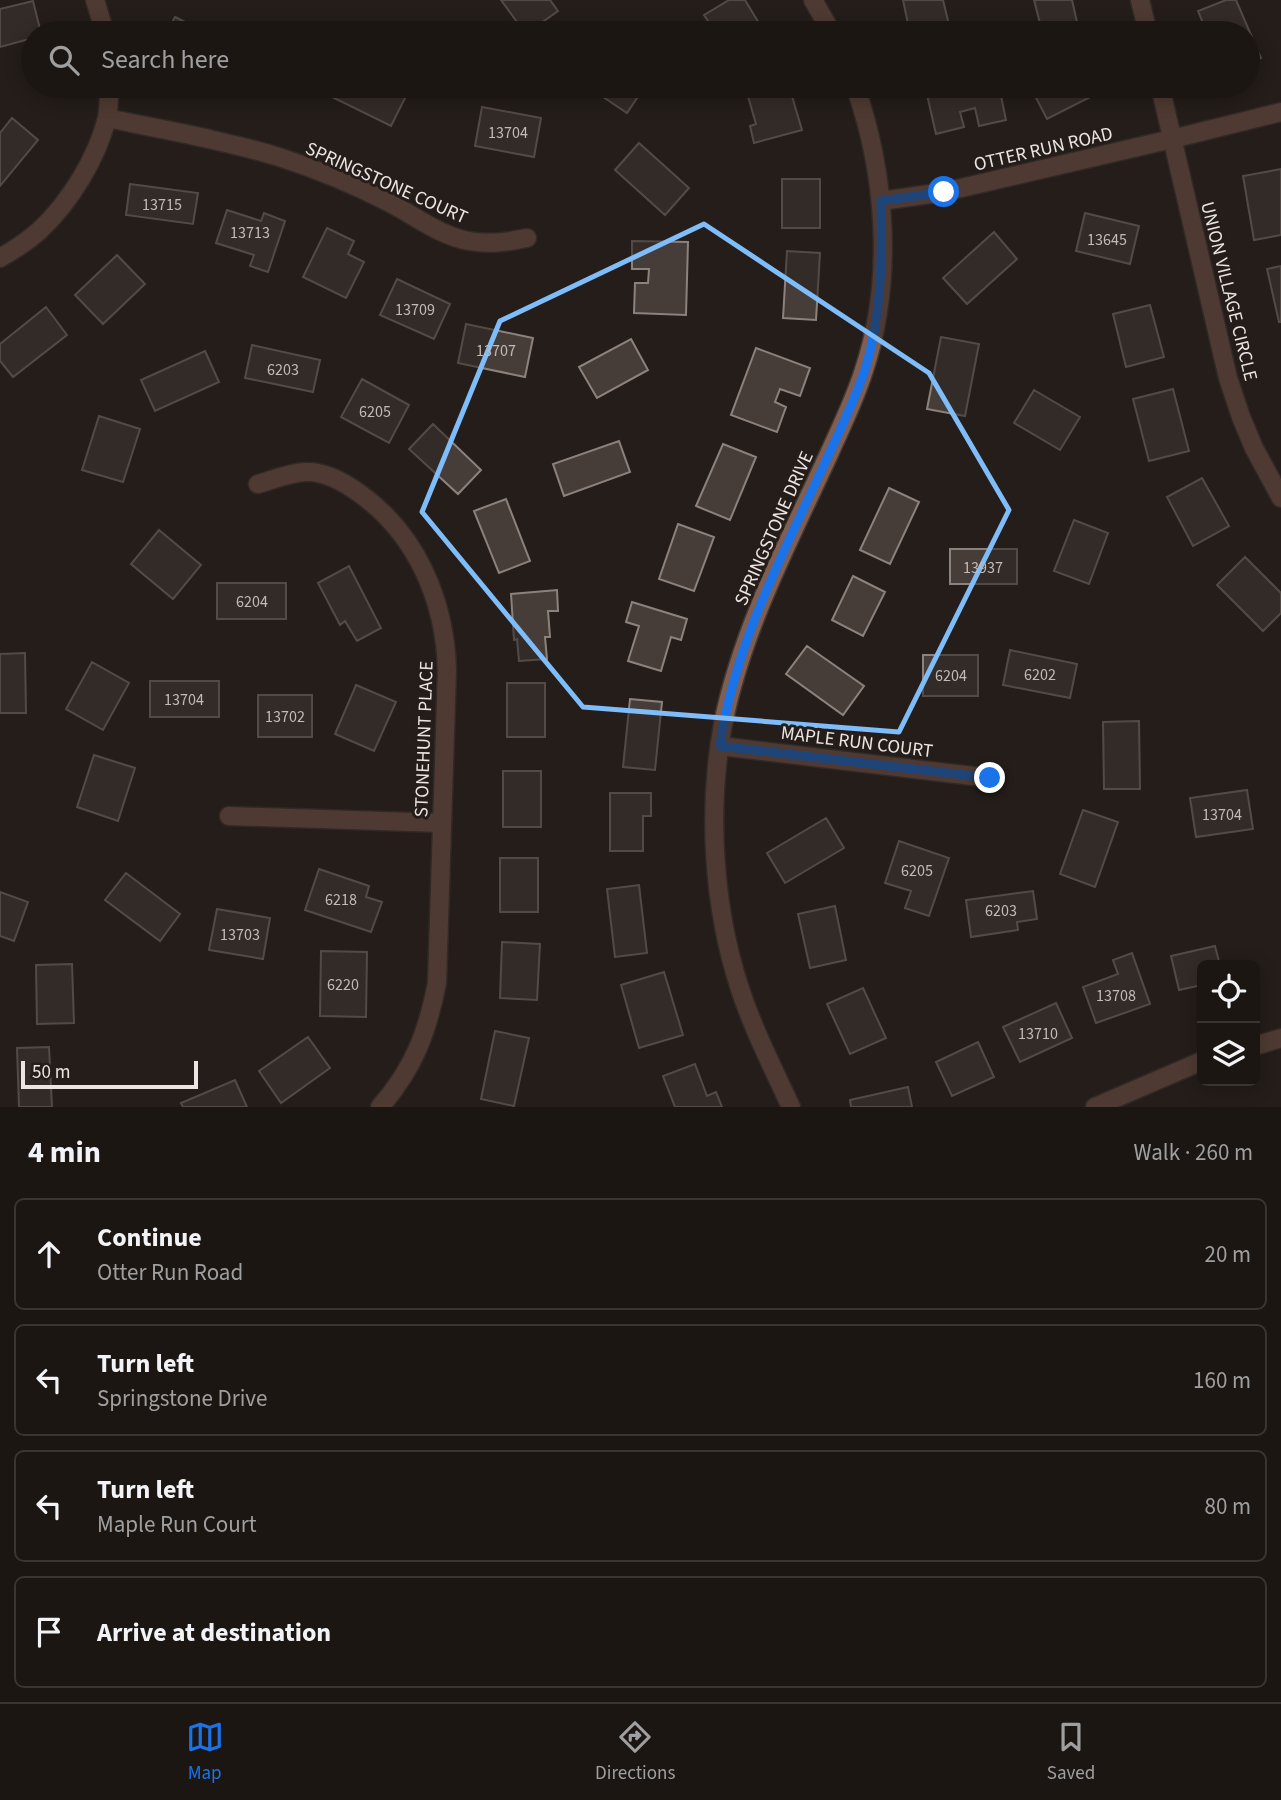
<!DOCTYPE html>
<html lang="en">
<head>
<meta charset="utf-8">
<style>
	:root { --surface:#1c1613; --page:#292321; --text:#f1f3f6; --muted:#a09fa0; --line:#3a3533; --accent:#1a73e8 }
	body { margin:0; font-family:"Source Sans 3",sans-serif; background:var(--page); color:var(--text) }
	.controls { position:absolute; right:21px; bottom:21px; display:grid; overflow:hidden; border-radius:10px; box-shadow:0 4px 18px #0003 }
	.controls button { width:63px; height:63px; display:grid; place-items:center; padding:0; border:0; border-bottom:2px solid var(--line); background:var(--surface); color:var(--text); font:35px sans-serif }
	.scale { position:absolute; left:21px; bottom:18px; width:177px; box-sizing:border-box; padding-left:7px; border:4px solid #ebe6e3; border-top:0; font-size:19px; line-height:24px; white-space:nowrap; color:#ebe6e3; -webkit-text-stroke:5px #251d19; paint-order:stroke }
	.stop { position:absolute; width:21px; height:21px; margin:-16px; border:5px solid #1a73e8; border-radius:50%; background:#fff }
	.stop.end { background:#1a73e8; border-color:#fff; box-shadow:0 2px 7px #0008 }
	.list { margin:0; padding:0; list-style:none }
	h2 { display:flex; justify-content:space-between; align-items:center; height:91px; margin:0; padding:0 28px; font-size:30px }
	h2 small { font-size:23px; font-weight:400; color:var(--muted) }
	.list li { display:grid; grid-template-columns:46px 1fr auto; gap:21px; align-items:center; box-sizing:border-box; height:112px; margin:0 14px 14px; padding:0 14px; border:2px solid var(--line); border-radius:10px }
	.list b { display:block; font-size:26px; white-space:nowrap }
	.list p { margin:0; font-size:23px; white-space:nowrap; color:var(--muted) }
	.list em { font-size:23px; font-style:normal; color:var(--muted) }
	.icon { flex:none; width:38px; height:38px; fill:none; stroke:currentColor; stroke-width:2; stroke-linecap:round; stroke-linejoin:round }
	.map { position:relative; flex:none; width:1281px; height:1107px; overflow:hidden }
	.search { position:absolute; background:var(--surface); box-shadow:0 4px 18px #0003; left:21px; right:21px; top:21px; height:77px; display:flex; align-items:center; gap:18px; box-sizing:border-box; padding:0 24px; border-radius:38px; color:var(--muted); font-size:26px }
	.sheet { height:595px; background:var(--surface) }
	nav { display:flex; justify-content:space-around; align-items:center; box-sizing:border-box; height:98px; border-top:2px solid var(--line); background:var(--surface); font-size:19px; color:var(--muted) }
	nav a { display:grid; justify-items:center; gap:4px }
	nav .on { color:var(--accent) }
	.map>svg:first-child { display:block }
</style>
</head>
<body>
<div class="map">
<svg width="1281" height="1107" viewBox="0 0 1281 1107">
	<rect width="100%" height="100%" fill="#251d19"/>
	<path fill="#463d39" stroke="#8c827d" stroke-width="2" d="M501,0H550L558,11L527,33H525Z
		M729,0H745L765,33H716L704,15Z
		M903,0H943L951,33H921V30L910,33Z
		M1034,0H1072L1077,22L1042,31Z
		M1226,0H1236L1261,58L1248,63V33H1207L1198,11Z
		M33,1L41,33H33V38L0,47V9Z
		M175,17L207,33H166Z
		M334,86H400L409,90L391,126L330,96Z
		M587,86H645L627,113Z
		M745,86H789L802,130L754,143L750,126L756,124Z
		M925,86H999L1006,120L979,126L975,108L960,112L964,127L936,134Z
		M1030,86H1107L1108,88L1047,119Z
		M482,107L541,118L534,157L475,146Z
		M12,118L38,140L0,186V133Z
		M639,143L689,188L665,215L615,170Z
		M1281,169V235L1254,240L1243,176Z
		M782,179H820V228H782Z
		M130,184L198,193L193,224L126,215Z
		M227,210L261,221L264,213L285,221L268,272L250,266L254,255L216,243Z
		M1085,213L1139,226L1130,264L1076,251Z
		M327,228L354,241L348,254L364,262L346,298L303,277Z
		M994,232L1017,259L967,304L943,278Z
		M632,241L688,242L686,315L634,313L635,283H648L649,269H632Z
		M787,251L820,253L816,320L783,318Z
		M117,255L145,284L103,324L75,295Z
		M1281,266V322H1279L1267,269Z
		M397,279L450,304L434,339L380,315Z
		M1150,305L1164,357L1126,367L1113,314Z
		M46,307L67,335L13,377L0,361V344Z
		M466,324L533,338L525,377L458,363Z
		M941,337L979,344L965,416L927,409Z
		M631,339L648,370L597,398L579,367Z
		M252,345L320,360L313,392L245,378Z
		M756,348L810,368L800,396L780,389L775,402L786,407L777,432L731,415Z
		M205,351L219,382L155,411L141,380Z
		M362,379L409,405L389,443L341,417Z
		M1173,389L1189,451L1149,461L1133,399Z
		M1034,390L1080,417L1060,450L1014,423Z
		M99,416L140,429L123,482L82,470Z
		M433,424L481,470L458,494L409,449Z
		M619,441L630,472L564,496L553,464Z
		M723,444L756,457L730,520L696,506Z
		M1202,478L1229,526L1193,546L1167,497Z
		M889,488L919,502L890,564L860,550Z
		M506,499L530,561L499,573L474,511Z
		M1074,520L1108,533L1089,584L1054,571Z
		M678,524L714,537L694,591L659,579Z
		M159,530L201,565L173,599L131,564Z
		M950,549H1017V584H950Z
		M1245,557L1281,593V613L1263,631L1217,585Z
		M349,566L381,628L357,641L345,621L340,625L318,583Z
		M853,576L885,592L863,636L832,620Z
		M217,583H286V619H217Z
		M557,590L558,611H548L550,637H545L547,659L519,661L517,639L514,640L511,594Z
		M632,602L687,619L681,640L671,637L661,671L628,661L639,626L626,622Z
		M807,646L864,686L843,715L786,674Z
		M1010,650L1077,664L1070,698L1003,685Z
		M25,653L26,713H0V654Z
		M923,655H978V696H923Z
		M92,662L129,683L103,730L66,709Z
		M150,681H219V717H150Z
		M507,683H545V737H507Z
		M356,685L396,702L374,751L335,734Z
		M258,695H312V737H258Z
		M630,699L662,702L655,770L623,767Z
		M1139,721L1140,789H1104L1103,722Z
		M94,755L135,768L118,821L77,807Z
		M503,771H541V827H503Z
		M1247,790L1253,829L1196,837L1190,798Z
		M610,793H651V816H643V851H610Z
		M1083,810L1118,822L1095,887L1060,874Z
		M826,818L844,848L785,883L767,853Z
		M899,841L949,858L929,916L905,908L911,891L885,883Z
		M500,858H538V912H500Z
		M319,869L369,886L366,897L382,902L371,932L305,910Z
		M126,873L180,914L160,941L105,900Z
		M639,885L647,953L615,957L607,889Z
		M1033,891L1037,919L1017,922L1018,930L971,937L966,900Z
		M0,892L28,902L14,941L0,936Z
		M835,906L846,960L810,968L798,914Z
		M217,909L270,918L263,959L209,950Z
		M502,942L540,944L537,1000L500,998Z
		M1215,946L1220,965H1202V985L1179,990L1171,956Z
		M321,951L367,952L366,1017L320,1016Z
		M1132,953L1150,1004L1096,1023L1083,987L1118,974L1113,960Z
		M72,964L74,1023L37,1024L36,965Z
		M664,972L683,1035L639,1048L621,985Z
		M863,988L886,1038L850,1054L827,1004Z
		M1056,1003L1072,1038L1020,1062L1003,1027Z
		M495,1031L529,1038L514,1106L481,1099Z
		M308,1037L330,1068L281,1103L259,1071Z
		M978,1042L994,1077L952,1096L936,1062Z
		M49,1047L52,1107H19L17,1048Z
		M695,1064L707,1096L716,1092L722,1107H675L663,1076Z
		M235,1080L247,1107H183L181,1103Z
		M908,1087L912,1107H851L850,1100Z"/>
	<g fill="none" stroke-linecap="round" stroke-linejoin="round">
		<defs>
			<path id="street" d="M95,0L105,33
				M813,0L832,33
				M1140,0L1148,33
				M1160,86L1228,378L1241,417L1254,448L1281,498
				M107,118C164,130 223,140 279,157C316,169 353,184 388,202C414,215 440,236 469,241C491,245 506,242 527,238
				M881,201L944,192L1172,139L1281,112
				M0,258C14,250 28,241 40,230C70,202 97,158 107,118C109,108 109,96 109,86
				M258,484C272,480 289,473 305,472C324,471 344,482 359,493C417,534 445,601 447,670L437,983C427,1033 414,1068 380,1107
				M720,746L990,778
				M229,816L441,823
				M1255,1046L1281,1038
				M791,1107C773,1068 753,1029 740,989C713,907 707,809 723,724C742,629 789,541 829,454C841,427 855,399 864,370C894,280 886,174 855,86
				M1095,1107L1202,1061"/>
		</defs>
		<use href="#street" stroke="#413935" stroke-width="21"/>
		<use href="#street" stroke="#825e50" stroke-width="18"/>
	</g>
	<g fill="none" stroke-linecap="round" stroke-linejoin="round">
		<path stroke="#1a73e8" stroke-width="9" d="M944,192L881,201C882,258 882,315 865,370C854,402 839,432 825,463C783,554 734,646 720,746L990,778"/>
	</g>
	<path d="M0 0H1281V1107H0ZM704,224L929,373L1009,510L899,732L583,707L422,512L500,321Z" fill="#251d19" fill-opacity=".55" fill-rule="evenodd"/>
	<path fill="none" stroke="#7ebdf9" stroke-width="5" stroke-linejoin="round" d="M704,224L929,373L1009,510L899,732L583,707L422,512L500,321Z"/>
	<g text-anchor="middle" stroke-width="6" stroke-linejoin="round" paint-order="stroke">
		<g font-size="16" fill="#c2bcb8">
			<text x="508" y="138">13704</text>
			<text x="162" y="210">13715</text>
			<text x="250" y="238">13713</text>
			<text x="1107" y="245">13645</text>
			<text x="415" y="315">13709</text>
			<text x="496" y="356">13707</text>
			<text x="283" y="375">6203</text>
			<text x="375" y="417">6205</text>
			<text x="983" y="573">13937</text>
			<text x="252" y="607">6204</text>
			<text x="1040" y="680">6202</text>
			<text x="951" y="681">6204</text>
			<text x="184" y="705">13704</text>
			<text x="285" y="722">13702</text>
			<text x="1222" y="820">13704</text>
			<text x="917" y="876">6205</text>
			<text x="341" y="905">6218</text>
			<text x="1001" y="916">6203</text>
			<text x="240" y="940">13703</text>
			<text x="343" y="990">6220</text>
			<text x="1116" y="1001">13708</text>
			<text x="1038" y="1039">13710</text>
		</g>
		<g font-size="19" fill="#ebe6e3" stroke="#251d19">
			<text transform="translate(1043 148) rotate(-13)" y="7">OTTER RUN ROAD</text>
			<text transform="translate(387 182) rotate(24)" y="7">SPRINGSTONE COURT</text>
			<text transform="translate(1230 291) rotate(76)" y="7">UNION VILLAGE CIRCLE</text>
			<text transform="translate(773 528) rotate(-66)" y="7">SPRINGSTONE DRIVE</text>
			<text transform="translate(423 739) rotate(-88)" y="7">STONEHUNT PLACE</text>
			<text transform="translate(857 741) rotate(7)" y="7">MAPLE RUN COURT</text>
		</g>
	</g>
</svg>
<div class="controls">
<button><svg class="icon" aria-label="locate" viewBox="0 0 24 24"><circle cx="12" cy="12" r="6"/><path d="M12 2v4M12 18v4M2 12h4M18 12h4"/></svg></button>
<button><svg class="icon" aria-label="layers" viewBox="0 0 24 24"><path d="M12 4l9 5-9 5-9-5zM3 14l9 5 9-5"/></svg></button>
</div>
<div class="scale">50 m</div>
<div class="stop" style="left:944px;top:192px"></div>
<div class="stop end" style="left:990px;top:778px"></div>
<div class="search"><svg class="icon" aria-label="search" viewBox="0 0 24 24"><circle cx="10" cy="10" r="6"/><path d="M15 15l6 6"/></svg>Search here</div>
</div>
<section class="sheet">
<h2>4 min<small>Walk · 260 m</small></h2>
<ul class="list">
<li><svg class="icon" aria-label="ahead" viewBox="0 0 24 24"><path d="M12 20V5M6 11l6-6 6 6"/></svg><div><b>Continue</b><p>Otter Run Road</p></div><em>20 m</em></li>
<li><svg class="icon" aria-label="left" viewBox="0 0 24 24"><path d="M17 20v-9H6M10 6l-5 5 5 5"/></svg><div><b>Turn left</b><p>Springstone Drive</p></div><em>160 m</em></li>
<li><svg class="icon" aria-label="left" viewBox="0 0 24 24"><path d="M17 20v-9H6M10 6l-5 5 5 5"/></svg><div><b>Turn left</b><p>Maple Run Court</p></div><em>80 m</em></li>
<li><svg class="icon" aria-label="arrive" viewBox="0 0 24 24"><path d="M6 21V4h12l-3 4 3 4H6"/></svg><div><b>Arrive at destination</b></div></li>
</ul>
</section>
<nav>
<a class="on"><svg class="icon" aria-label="map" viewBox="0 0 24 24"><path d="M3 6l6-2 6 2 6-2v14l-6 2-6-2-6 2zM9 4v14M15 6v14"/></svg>Map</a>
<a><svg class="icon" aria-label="directions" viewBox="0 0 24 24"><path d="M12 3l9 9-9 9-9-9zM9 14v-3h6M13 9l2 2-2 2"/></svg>Directions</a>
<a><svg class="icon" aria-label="saved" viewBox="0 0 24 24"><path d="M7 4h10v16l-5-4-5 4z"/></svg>Saved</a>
</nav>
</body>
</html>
